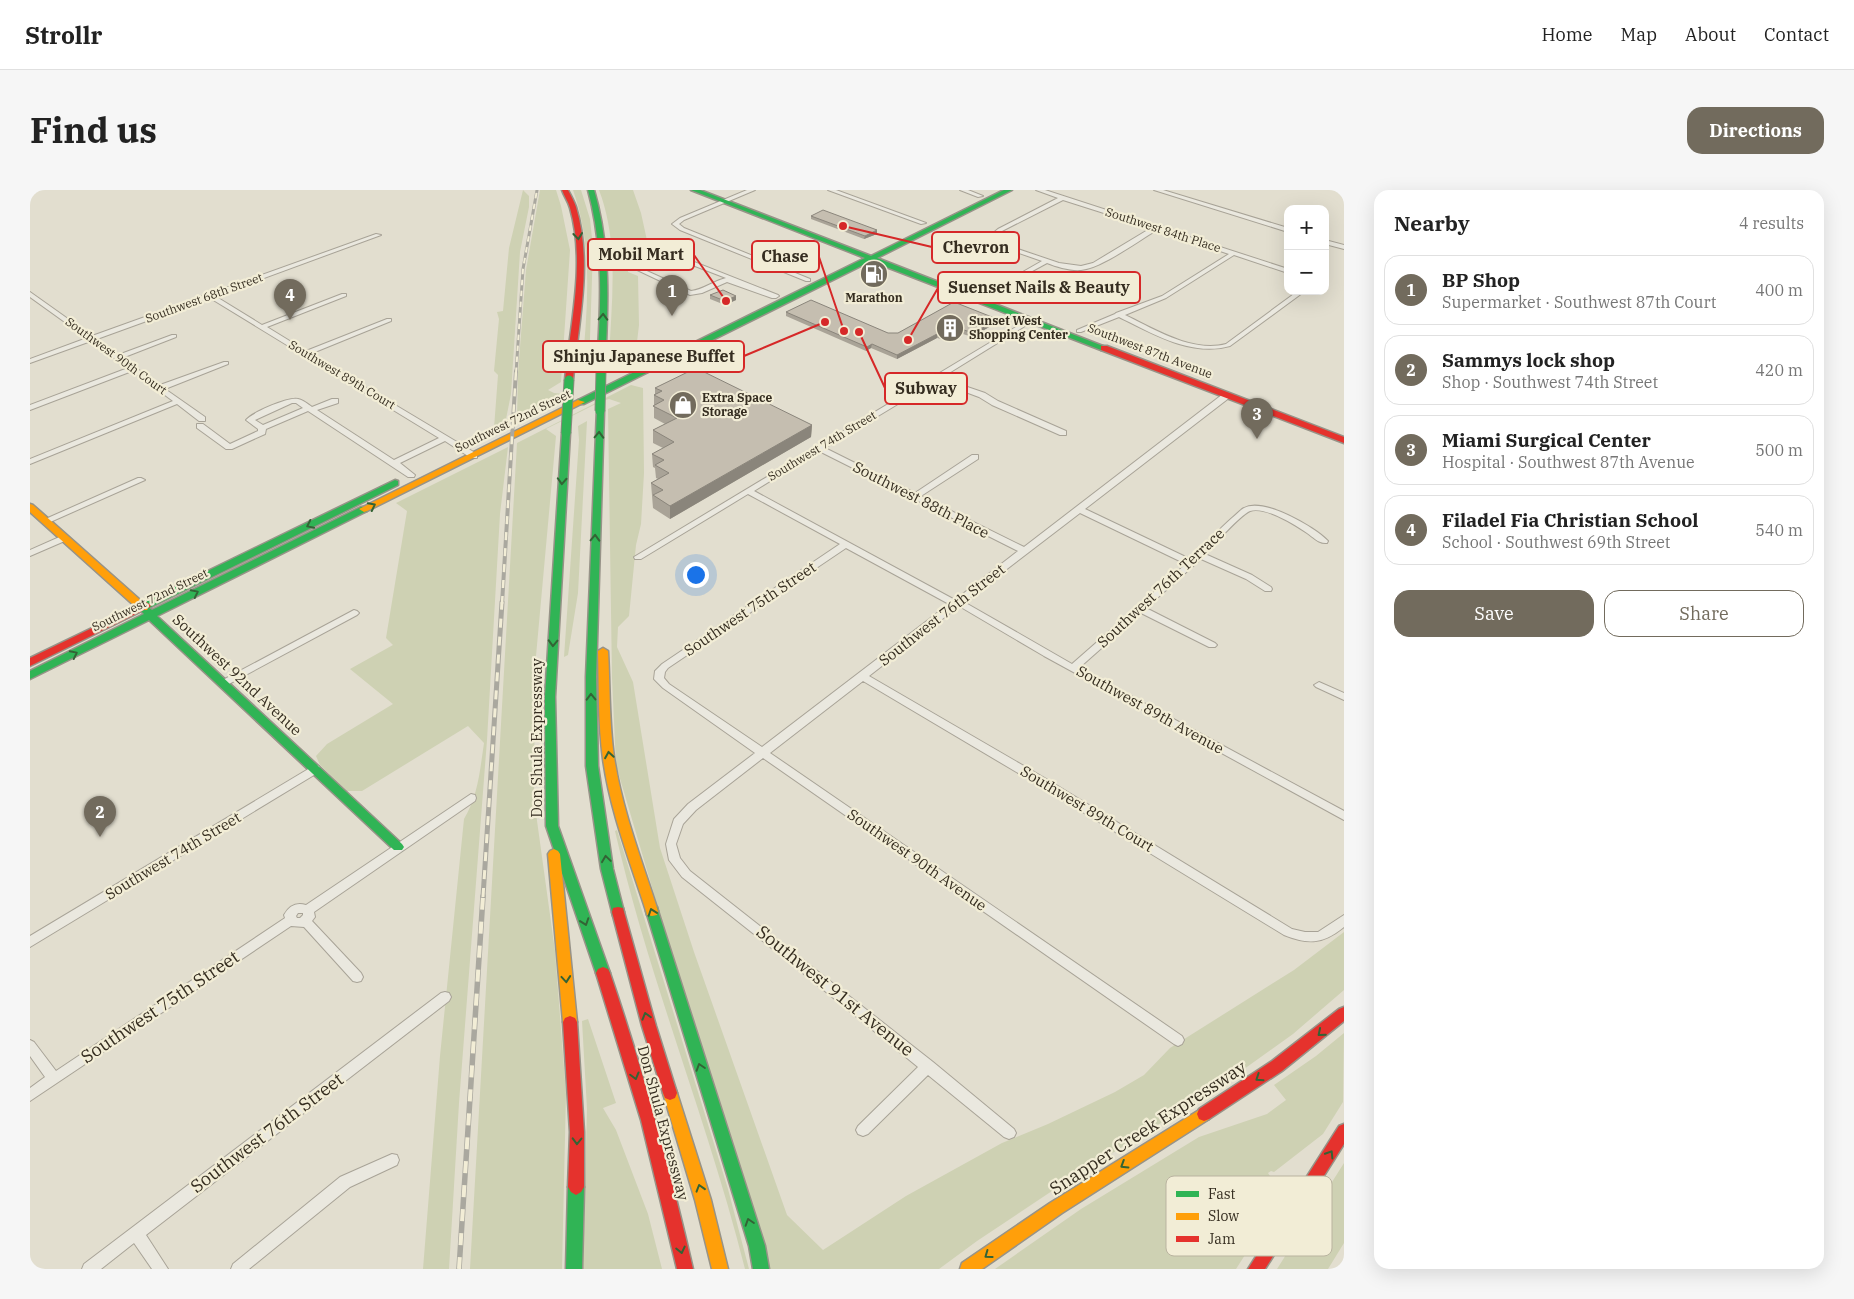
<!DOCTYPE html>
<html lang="en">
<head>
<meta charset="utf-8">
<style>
	:root { --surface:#fff; --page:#f6f6f6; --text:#222; --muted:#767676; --line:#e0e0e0; --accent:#726b5d }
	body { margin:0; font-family:"IBM Plex Serif",serif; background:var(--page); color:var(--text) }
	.controls { position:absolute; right:15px; top:15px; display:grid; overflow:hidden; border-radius:10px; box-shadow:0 5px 20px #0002 }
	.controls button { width:45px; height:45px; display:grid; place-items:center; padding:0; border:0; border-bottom:1px solid var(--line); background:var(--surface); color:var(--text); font:25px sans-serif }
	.you { position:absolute; left:665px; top:384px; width:18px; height:18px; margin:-12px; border:4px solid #fff; border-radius:50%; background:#1a73e8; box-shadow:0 0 0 8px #1a73e833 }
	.badge { display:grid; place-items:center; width:32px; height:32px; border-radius:50%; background:var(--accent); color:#fff; font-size:16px; font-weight:700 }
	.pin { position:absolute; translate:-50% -41px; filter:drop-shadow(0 1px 2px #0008) }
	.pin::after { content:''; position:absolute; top:26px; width:18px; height:15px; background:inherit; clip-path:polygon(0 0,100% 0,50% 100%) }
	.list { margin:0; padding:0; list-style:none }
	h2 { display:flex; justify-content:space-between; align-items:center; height:65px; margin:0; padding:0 20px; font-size:21px }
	h2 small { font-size:16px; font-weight:400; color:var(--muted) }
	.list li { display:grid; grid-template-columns:32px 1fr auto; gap:15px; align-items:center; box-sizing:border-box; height:70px; margin:0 10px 10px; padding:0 10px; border:1px solid var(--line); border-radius:15px }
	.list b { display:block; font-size:19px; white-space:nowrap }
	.list p { margin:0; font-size:16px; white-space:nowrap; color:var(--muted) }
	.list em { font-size:16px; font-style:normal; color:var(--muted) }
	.actions { display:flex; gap:10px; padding:15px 20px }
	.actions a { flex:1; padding:11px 0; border:1px solid var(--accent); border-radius:15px; text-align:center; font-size:18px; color:var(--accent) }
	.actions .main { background:var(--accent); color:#fff }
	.map { position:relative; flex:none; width:1314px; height:1079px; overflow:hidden; border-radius:15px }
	header { display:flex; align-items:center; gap:30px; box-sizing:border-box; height:70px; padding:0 25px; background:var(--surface); border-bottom:1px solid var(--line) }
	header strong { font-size:24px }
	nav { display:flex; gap:28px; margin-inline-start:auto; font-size:18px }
	.intro { display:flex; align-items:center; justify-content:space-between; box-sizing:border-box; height:120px; padding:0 30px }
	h1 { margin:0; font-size:35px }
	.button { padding:12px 22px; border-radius:15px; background:var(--accent); color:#fff; font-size:18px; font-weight:700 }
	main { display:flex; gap:30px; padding:0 30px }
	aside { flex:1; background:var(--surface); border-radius:15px; box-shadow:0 5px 20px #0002 }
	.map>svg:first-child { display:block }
</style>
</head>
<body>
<header>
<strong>Strollr</strong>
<nav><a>Home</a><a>Map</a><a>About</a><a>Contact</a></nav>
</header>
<div class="intro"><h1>Find us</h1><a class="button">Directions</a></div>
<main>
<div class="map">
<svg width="1314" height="1079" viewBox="0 0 1314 1079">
	<rect width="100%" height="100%" fill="#e2decf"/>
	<path fill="#ced1b3" d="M493,0L499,6V17L490,62L481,204L476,229H479V231L464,238L468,185L464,181L469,129L467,122L473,121L479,58Z
		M510,0H526L531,16L540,60L531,192L518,200L524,203L534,204L487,227L488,183L496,80Z
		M543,0H551L560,29L563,58L559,179L552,182C557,121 564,59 543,0Z
		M569,0H603L611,23L620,64L598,73V82L608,86L609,135L605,169L592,175L579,171C581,114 590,55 569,0Z
		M601,195L613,198L614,283L611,334L606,355L599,426L588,437L587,457L603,492L630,658L664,762L757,1025L793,1060L876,1006L972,953L1018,934L1085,902L1114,885L1140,858L1264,780L1314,742V800L1263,844L1189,897L1034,993L947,1051L909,1079H739L644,772L586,575L582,488L578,219L591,213L579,209L572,211L516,239L526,246L505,477L504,609L525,761L536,904L532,1079H440L487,253Z
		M557,231L548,403L538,465L534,467L549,250L548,236Z
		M478,257L470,324L457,550L429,913L419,1079H393L410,866L434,629C448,606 450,580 454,553L438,536L332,601H317L290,575L286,566L297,554L363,514L320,479L363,455L356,448L377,321L366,313Z
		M587,640L698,999L719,1079H715C678,931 619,790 585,641Z
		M558,829L586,913L573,918L586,940L618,1024L632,1079H553L557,919L552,831Z
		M1314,843L1313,912L1293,944L1244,982L1241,981L1238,983L1240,986L1230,1002L1234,1008L1221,1027L1226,1032L1224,1035L1229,1043L1206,1079H965L1051,1019L1169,947L1237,924L1256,910L1244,895L1286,866Z
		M1314,973V1053L1298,1079H1247Z"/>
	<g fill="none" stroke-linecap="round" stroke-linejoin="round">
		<defs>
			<path id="street" d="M717,0H725L654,30L649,34L654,38L780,89V91H776L650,40L642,34L650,28Z
				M798,0H806L896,33L891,34Z
				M930,0H938L953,6L948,7Z
				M1006,0H1015L1258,79V83L1204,65L1136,108L1095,125C1124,139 1162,163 1196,154L1268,101H1275L1200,156C1162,167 1123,144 1089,127L1051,142H1047V140L1085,124L1086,123L1132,106L1199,64L1127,40C1108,51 1072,78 1051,80C1041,81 1027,77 1017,73L995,85H991V83L1012,71L972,57L961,49L962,44L968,39L1028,8ZM1033,10L1121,38L1063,73L1051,76L1029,73L976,55L967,48L968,45L972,41Z
				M1124,0H1133L1258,38V42Z
				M346,44L351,45L185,106L232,135L312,104H316V106L237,137L276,161L357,129H361V131L280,164L447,264V268H441L415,251L370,273L385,285L384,287H378L278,221L236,239L235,244L202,259H196L167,238V234H173L200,254L228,241V239L216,230C223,222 258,207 268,209C273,210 278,214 282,217L302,209H308V213L287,220L364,270L409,248L180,108L67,149L88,165L142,145H146V147L92,168L130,195L194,172H198V174L135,199L175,227V231H169L147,214L0,274V269L143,211L102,181L0,220V215L98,178L61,151L0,173V169L57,148L0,107V102L62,146ZM262,213H266L273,218L233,235L225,230Z
				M1295,50L1314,55V59L1295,54Z
				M634,60L748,105L749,106L746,108H742L697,92L672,103L660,105L601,77L606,72ZM634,64L696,88C683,91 673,100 661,101L608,77Z
				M1001,128L1004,130L1003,131L911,188L955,203L968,211L1036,241V245H1030L962,215L949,207L906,191L795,258L885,303L942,265H948V269L891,306L994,357L1193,204H1199V208L1055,319L1160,369C1175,356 1187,341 1202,328C1206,325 1210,320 1214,318C1233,307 1285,337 1298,351L1297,353C1289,354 1283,347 1277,343C1265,335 1235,316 1220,321C1210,325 1184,355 1175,364L1222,385L1241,397L1242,399L1241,401H1235L1216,389L1171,369L1116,418L1185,453L1187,455L1185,457H1179L1111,423L1049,478L1314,621V630L1014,466L929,416L839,486L1018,590L1262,739L1275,742H1288L1314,725V737C1293,754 1279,755 1254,745L1010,596L833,491L740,563L1152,846L1154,850L1152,854L1148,856L1144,854L733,568L666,620L653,634L646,654L650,668L660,681L903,872L984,939L986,943L984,947L979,949L974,947L898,885L838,944L833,946L828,944L826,940L828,936L888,877L763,775L652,687L639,670L636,654L644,629L658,614L725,563L633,498L624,489L625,481L632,474L810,354L718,304L611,369H605L604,367ZM789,261L988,361L925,410L724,301ZM1050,323L1156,374L1042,474L934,412ZM816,358L919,414L732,557L639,494L634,488L635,482L638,478Z
				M108,288H111L115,290L18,333H15L11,331Z
				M34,345L38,348L37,350L0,366V360Z
				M324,420L327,421L329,423L327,425L197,495L194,496L189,493L191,491Z
				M1289,492L1314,503V510L1286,497L1284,495Z
				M285,575L289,576L290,579L289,582L0,757V746Z
				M441,604L445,605L446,608L445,611L284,722L285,727L282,731L331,783L333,787L331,791L327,792L323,791L274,737L261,736L0,911V898L15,887L0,866V850L4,852L26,881L255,728L254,725C259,716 266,712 276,715ZM268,723H273V725L270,728H267L266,726Z
				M415,802L419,803L421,807L419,811L116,1045L138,1079H122L104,1053L71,1079H52L54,1074L411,803Z
				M362,964L367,965L369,970L367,975L320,997L219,1079H201L203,1074L310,987Z"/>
			<path id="fast" d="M558,0H564C581,58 578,116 575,176L571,178L567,176C571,116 574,59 558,0Z
				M661,0H670L841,66L974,0H982L847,68L1078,158L1071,160L841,71L554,214H548V210L835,68Z
				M567,219H570L574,221L566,487L568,576L583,679L594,722L593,726L588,727L583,726L582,722L571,679L556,576V487Z
				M536,240L540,243L525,507L528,636L580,783L578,787L573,789L568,787L566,783L516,636L515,507L532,243Z
				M365,290L368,291V295L119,418L122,420L331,317H337V321L127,426L372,654L374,657L372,660H364L119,430L0,489V481L114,424L108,418L112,413Z
				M622,716L627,717L628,721L735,1056L739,1079H723L719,1056L616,721L617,717Z
				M546,989L551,992L554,997L552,1079H536L538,997L541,992Z"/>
			<path id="slow" d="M548,210L555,212L337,321L334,322L329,319Z
				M0,314L3,315L117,416L118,418L117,420H109L0,322Z
				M573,458L578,461C580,496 579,532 584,567C592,620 612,671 628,721L627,725L622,726L617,725L616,721C600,671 580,621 573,569C568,533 569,497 568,461Z
				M524,659L528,661L530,664L547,832L545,836L540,838L535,836L533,832L518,664L520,661Z
				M640,896L645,898L647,903L681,1010L698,1079H682L665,1010L633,903L635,898Z
				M1174,917L1179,919L1181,924L1179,929L1032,1023L952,1079H930L932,1073L1020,1013Z"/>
			<path id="jam" d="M532,0H538C541,6 544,11 546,17C563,73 548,134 543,190L539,192L535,190C540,134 556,73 540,18C538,11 534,6 532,0Z
				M1071,156H1077L1314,247V253L1071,160Z
				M116,412L121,415L120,417L0,476V468Z
				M588,717L593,718L594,722L626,836L647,903L645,908L640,910L635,908L633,903L612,836L582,722L583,718Z
				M573,777L578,779L580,783C613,880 640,979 663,1079H647L611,930L566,783L568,779Z
				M1314,817V831L1252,881L1179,929L1174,931L1169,929L1167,924L1169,919L1242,871L1309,819Z
				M540,826L545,828L547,832L554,942V997L551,1002L546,1005L541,1002L538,997L540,942L533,832L535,828Z
				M1314,934V954L1235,1079H1218L1309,936Z"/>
		</defs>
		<use href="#street" stroke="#a8a397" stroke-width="2"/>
		<use href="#fast" stroke="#979388" stroke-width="3"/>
		<use href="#slow" stroke="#979388" stroke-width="3"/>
		<use href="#jam" stroke="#979388" stroke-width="3"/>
		<use href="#street" fill="#eae8df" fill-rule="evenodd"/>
		<use href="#fast" fill="#30b455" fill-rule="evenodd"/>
		<use href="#slow" fill="#ff9f0a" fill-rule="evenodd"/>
		<use href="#jam" fill="#e5322d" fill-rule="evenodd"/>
		<defs>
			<path id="rail-far3" d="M486,183L493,79L507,0"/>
			<path id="rail-far2" d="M472,414L486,181"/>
			<path id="rail-far1" d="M453,707L472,412"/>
			<path id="rail" d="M429,1079L453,706"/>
		</defs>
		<use href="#rail-far3" stroke="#aaa89f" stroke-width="3"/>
		<use href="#rail-far2" stroke="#aaa89f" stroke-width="4"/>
		<use href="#rail-far1" stroke="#aaa89f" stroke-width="5"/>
		<use href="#rail" stroke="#aaa89f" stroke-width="5.5"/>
		<use href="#rail-far3" stroke="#f2edd6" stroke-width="2" stroke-dasharray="5.5" stroke-linecap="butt"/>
		<use href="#rail-far2" stroke="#f2edd6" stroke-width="2.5" stroke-dasharray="8" stroke-linecap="butt"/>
		<use href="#rail-far1" stroke="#f2edd6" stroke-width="3" stroke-dasharray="9" stroke-linecap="butt"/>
		<use href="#rail" stroke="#f2edd6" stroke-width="4" stroke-dasharray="12" stroke-linecap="butt"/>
		<defs>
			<path id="fast-bridge-far1" d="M571,183V176"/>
			<path id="fast-bridge" d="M570,221L571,181
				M536,243L539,190"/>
		</defs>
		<use href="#fast-bridge-far1" stroke="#8d897e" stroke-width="9" stroke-linecap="butt"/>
		<use href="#fast-bridge" stroke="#8d897e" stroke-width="11" stroke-linecap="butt"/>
		<use href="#fast-bridge-far1" stroke="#30b455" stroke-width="7"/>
		<use href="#fast-bridge" stroke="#30b455" stroke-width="9"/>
	</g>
	<path fill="#a9a397" d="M781,26L847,40V44L834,49L781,29Z
		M680,105L706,106V110L695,115L680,109Z
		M756,122L858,143H868L967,129L966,133L942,147L933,144L920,151L907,148L867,169L841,158L836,161L756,126Z
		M625,198L782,235L781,247L640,329L623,318L621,293L628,289L626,288L625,278L623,277L622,264L633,258L623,253V240L635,234L624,228V205L625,204Z"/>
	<path fill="#8a857b" d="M847,40V44L834,49L835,46Z
		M706,106V110L695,115V111Z
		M967,129L966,133L942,147L943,143Z
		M934,140L933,144L920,151V147Z
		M907,144V148L867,169V165Z
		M842,154L841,158L836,161L837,157Z
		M782,235L781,247L640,329V316Z"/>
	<path fill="#c5beb0" stroke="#8a857b" d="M793,20L847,40L835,46L781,26Z
		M693,100L706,106L695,111L680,105Z
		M781,110L858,143H868L924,112L967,129L943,143L934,140L920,147L907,144L867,165L842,154L837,157L756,122Z
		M666,178L782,235L640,316L623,305L633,300L621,293L639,283L625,275L634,270L622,264L644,252L623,240L647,228L623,216L634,210L624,205L632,201L625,198Z"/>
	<defs><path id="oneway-chevron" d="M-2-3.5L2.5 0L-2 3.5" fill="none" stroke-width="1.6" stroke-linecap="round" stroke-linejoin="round" transform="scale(1.25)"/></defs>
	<g stroke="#336335">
		<use href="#oneway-chevron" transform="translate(548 46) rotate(84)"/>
		<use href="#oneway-chevron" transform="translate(573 127) rotate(-88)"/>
		<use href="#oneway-chevron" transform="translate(569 245) rotate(-88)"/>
		<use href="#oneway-chevron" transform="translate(532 291) rotate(93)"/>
		<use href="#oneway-chevron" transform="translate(342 316) rotate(-27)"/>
		<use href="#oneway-chevron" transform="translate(280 335) rotate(154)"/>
		<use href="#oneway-chevron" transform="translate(565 348) rotate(-88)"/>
		<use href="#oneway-chevron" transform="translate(165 403) rotate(-26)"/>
		<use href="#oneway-chevron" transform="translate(523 453) rotate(92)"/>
		<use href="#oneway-chevron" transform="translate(44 464) rotate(-26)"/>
		<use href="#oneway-chevron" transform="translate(561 507) rotate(-91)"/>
		<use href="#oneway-chevron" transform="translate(579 565) rotate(-99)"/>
		<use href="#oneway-chevron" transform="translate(576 669) rotate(-98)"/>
		<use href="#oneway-chevron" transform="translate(622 722) rotate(-109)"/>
		<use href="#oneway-chevron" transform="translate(555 732) rotate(71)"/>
		<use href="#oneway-chevron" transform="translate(536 789) rotate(85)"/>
		<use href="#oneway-chevron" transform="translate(616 826) rotate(-106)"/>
		<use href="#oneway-chevron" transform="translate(1291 843) rotate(140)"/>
		<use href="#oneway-chevron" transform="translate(670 877) rotate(-108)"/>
		<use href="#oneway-chevron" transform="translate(605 886) rotate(75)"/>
		<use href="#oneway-chevron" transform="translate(1229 888) rotate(146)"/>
		<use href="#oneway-chevron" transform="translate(547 951) rotate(91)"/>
		<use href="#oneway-chevron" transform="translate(1300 964) rotate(-58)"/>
		<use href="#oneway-chevron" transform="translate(1094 975) rotate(148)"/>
		<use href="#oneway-chevron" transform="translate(670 998) rotate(-107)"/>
		<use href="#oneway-chevron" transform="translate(719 1032) rotate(-108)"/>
		<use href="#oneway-chevron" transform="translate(651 1060) rotate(77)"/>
		<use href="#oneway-chevron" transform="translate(958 1065) rotate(144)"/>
	</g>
	<defs>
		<symbol id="fuel-disc" viewBox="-11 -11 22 22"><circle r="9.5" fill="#726b5d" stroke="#f2edd6"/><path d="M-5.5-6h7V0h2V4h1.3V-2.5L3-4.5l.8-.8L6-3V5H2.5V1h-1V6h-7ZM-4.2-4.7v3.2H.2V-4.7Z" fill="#fff"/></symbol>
		<symbol id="building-disc" viewBox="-11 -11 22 22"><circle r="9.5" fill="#726b5d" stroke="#f2edd6"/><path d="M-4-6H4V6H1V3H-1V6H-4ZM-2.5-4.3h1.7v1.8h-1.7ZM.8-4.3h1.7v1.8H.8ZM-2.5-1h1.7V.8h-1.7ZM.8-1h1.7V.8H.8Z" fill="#fff"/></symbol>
		<symbol id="shop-disc" viewBox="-11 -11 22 22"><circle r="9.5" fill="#726b5d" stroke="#f2edd6"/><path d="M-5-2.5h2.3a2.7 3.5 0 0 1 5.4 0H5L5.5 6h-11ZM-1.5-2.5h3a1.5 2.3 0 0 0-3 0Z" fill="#fff"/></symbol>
	</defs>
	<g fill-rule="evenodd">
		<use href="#fuel-disc" x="828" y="68" width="32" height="32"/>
		<use href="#building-disc" x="904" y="122" width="32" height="32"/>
		<use href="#shop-disc" x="637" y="199" width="32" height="32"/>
	</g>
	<g text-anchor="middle" stroke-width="4.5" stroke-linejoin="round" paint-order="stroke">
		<g font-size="12" fill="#352d20" stroke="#f2edd6">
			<text transform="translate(1133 40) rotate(18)" y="4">Southwest 84th Place</text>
			<text transform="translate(174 108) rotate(-20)" y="4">Southwest 68th Street</text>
			<text transform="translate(1120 161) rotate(21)" y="4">Southwest 87th Avenue</text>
			<text transform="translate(86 166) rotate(36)" y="4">Southwest 90th Court</text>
			<text transform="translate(312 185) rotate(31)" y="4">Southwest 89th Court</text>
			<text transform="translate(483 231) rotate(-26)" y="4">Southwest 72nd Street</text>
			<text transform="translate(792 256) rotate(-31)" y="4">Southwest 74th Street</text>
			<text transform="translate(120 410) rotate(-26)" y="4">Southwest 72nd Street</text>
		</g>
		<g font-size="12" font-weight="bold" fill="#352d20" stroke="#f2edd6" text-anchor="start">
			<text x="844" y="112" text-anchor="middle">Marathon</text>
			<text x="939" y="135">Sunset West<tspan x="939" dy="14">Shopping Center</tspan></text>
			<text x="672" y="212">Extra Space<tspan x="672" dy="14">Storage</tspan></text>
		</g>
		<g font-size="15" fill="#352d20" stroke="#f2edd6">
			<text transform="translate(891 310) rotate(27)" y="5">Southwest 88th Place</text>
			<text transform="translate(1131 398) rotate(-43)" y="5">Southwest 76th Terrace</text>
			<text transform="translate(720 419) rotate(-34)" y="5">Southwest 75th Street</text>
			<text transform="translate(912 425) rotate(-38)" y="5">Southwest 76th Street</text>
			<text transform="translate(207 485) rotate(43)" y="5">Southwest 92nd Avenue</text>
			<text transform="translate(1120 520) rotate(29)" y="5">Southwest 89th Avenue</text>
			<text transform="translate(507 548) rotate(-90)" y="5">Don Shula Expressway</text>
			<text transform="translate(1057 619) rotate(31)" y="5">Southwest 89th Court</text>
			<text transform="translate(143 666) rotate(-31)" y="5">Southwest 74th Street</text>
			<text transform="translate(887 670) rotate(35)" y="5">Southwest 90th Avenue</text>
			<text transform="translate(633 933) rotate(75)" y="5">Don Shula Expressway</text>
		</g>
		<g font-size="18" fill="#352d20" stroke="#f2edd6">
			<text transform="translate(805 801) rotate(39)" y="6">Southwest 91st Avenue</text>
			<text transform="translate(130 817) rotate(-34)" y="6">Southwest 75th Street</text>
			<text transform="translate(1118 938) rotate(-33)" y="6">Snapper Creek Expressway</text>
			<text transform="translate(237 943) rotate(-37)" y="6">Southwest 76th Street</text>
		</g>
	</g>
	<rect x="1136" y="986" width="166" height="80" rx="8" fill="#f2edd6" stroke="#b9b39f" stroke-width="1"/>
	<rect x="1146" y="1001" width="23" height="6" fill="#30b455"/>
	<rect x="1146" y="1023" width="23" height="7" fill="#ff9f0a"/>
	<rect x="1146" y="1046" width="23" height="6" fill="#e5322d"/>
	<g font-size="14" fill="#352d20">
		<text x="1178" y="1009">Fast</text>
		<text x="1178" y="1031">Slow</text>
		<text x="1178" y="1054">Jam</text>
	</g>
	<path fill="none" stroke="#d62828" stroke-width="2" d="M813 36L902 57M696 111L664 65M814 141L789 67M878 150L908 98M795 132L714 166M829 142L855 198"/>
	<g fill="#d62828" stroke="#f2edd6" stroke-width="2">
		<circle cx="813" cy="36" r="5"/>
		<circle cx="696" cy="111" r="5"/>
		<circle cx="814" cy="141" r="5"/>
		<circle cx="878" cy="150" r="5"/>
		<circle cx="795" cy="132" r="5"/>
		<circle cx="829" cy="142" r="5"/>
	</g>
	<g fill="#f2edd6" stroke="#d62828" stroke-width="2">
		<rect x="902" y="42" width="87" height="31" rx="5"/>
		<rect x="558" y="49" width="106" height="31" rx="5"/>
		<rect x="722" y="51" width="67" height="31" rx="5"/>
		<rect x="908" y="82" width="202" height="31" rx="5"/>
		<rect x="513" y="151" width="201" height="31" rx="5"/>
		<rect x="855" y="183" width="82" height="31" rx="5"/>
	</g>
	<g font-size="16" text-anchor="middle" font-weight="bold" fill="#352d20">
		<text x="946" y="63">Chevron</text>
		<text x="611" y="70">Mobil Mart</text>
		<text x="755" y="72">Chase</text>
		<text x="1009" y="103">Suenset Nails &amp; Beauty</text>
		<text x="614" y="172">Shinju Japanese Buffet</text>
		<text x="896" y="204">Subway</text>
	</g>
</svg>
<div class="controls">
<button>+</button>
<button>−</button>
</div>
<div class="you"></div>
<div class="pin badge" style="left:642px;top:126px">1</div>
<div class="pin badge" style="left:70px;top:647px">2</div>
<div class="pin badge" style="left:1227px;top:249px">3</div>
<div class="pin badge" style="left:260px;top:130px">4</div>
</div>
<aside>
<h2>Nearby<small>4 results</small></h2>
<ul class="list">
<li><span class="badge">1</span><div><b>BP Shop</b><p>Supermarket · Southwest 87th Court</p></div><em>400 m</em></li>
<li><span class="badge">2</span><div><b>Sammys lock shop</b><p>Shop · Southwest 74th Street</p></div><em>420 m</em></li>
<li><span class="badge">3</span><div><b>Miami Surgical Center</b><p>Hospital · Southwest 87th Avenue</p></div><em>500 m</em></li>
<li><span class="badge">4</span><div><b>Filadel Fia Christian School</b><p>School · Southwest 69th Street</p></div><em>540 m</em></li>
</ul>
<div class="actions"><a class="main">Save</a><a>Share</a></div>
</aside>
</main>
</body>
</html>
